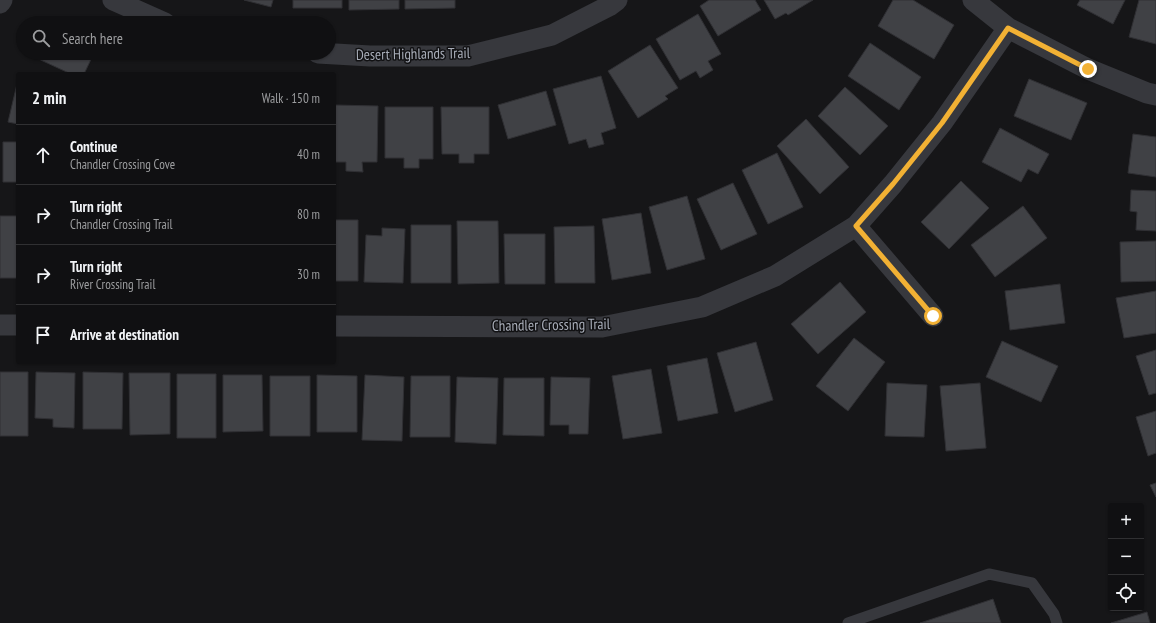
<!DOCTYPE html>
<html lang="en">
<head>
<meta charset="utf-8">
<style>
	:root { --surface:#101012; --page:#1e1e20; --text:#f1f3f6; --muted:#9c9d9f; --line:#303032 }
	body { margin:0; font-family:"PT Sans Narrow",sans-serif; background:var(--page); color:var(--text) }
	.controls { position:absolute; right:12px; bottom:12px; display:grid; overflow:hidden; border-radius:4px; box-shadow:0 1px 3px #0004 }
	.controls button { width:36px; height:36px; display:grid; place-items:center; padding:0; border:0; border-bottom:1px solid var(--line); background:var(--surface); color:var(--text); font:20px sans-serif }
	.stop { position:absolute; width:12px; height:12px; margin:-9px; border:3px solid #f2b134; border-radius:50%; background:#fff }
	.stop.end { background:#f2b134; border-color:#fff; box-shadow:0 1px 4px #0008 }
	.list { margin:0; padding:0; list-style:none }
	h2 { display:flex; justify-content:space-between; align-items:center; height:52px; margin:0; padding:0 16px; font-size:17px }
	h2 small { font-size:13px; font-weight:400; color:var(--muted) }
	.list li { display:grid; grid-template-columns:26px 1fr auto; gap:12px; align-items:center; box-sizing:border-box; height:60px; padding:0 16px; border-top:1px solid var(--line) }
	.list b { display:block; font-size:15px; white-space:nowrap }
	.list p { margin:0; font-size:13px; white-space:nowrap; color:var(--muted) }
	.list em { font-size:13px; font-style:normal; color:var(--muted) }
	.icon { flex:none; width:22px; height:22px; fill:none; stroke:currentColor; stroke-width:2; stroke-linecap:round; stroke-linejoin:round }
	.map { position:relative; flex:none; width:1156px; height:623px; overflow:hidden }
	.search { position:absolute; background:var(--surface); box-shadow:0 1px 3px #0004; left:16px; top:16px; width:320px; height:44px; display:flex; align-items:center; gap:10px; box-sizing:border-box; padding:0 14px; border-radius:22px; color:var(--muted); font-size:15px }
	.panel { position:absolute; background:var(--surface); box-shadow:0 1px 3px #0004; left:16px; top:72px; width:320px; height:292px; border-radius:4px }
	.map>svg:first-child { display:block }
</style>
</head>
<body>
<div class="map">
<svg width="1156" height="623" viewBox="0 0 1156 623">
	<rect width="100%" height="100%" fill="#161618"/>
	<path fill="#404145" stroke="#303034" d="M244,0H273L271,7Z
		M293,0H342V8H293Z
		M349,0H399V9L349,10Z
		M405,0H455V8L405,9Z
		M709,0H755L761,10L718,36L700,6Z
		M764,0H813L788,15L786,13L775,19Z
		M893,0H913L954,25L934,59L878,26Z
		M1080,0H1125L1113,24L1077,5Z
		M1139,0H1156V44L1129,37Z
		M698,14L721,54L708,61L713,70L700,78L696,71L680,80L656,39Z
		M870,43L921,77L899,110L848,76Z
		M650,45L678,88L665,96L668,99L638,118L608,71Z
		M30,53H94L84,74H71L30,55Z
		M601,76L616,128L601,133L604,144L589,148L586,139L569,144L553,89Z
		M1029,79L1087,103L1071,140L1014,116Z
		M17,84H18V124L8,122Z
		M845,87L888,126L860,155L818,116Z
		M546,91L556,125L508,139L498,105Z
		M334,105L378,106L377,162H362L363,172L346,171V162H334Z
		M385,107H433V159H419V168H404V158H385Z
		M441,107H489V154H474V163H459V154H442Z
		M806,119L849,167L820,194L777,146Z
		M1000,128L1049,154L1038,174L1028,169L1021,182L982,162Z
		M1133,134L1156,137V177L1128,173Z
		M3,142H18V182H3Z
		M777,153L803,207L768,224L742,170Z
		M961,181L989,208L949,249L921,222Z
		M733,183L757,234L721,250L697,199Z
		M1131,190L1156,191V231L1136,230L1137,212L1130,211Z
		M687,196L705,259L667,270L649,207Z
		M1023,206L1047,238L995,277L971,245Z
		M641,213L651,273L612,280L602,219Z
		M0,216H18V278H0Z
		M334,220H358V281H334Z
		M457,221H498L499,283L458,284Z
		M411,225H451V283H411Z
		M594,226L595,283H555L554,227Z
		M382,228L405,229L403,283L364,282L366,235L382,236Z
		M504,234H545V284H505Z
		M1156,241V281L1121,282L1120,242Z
		M840,282L866,312L818,354L791,324Z
		M1060,284L1065,323L1010,330L1005,291Z
		M1156,291V333L1124,338L1116,298Z
		M854,338L885,362L848,411L816,386Z
		M1002,341L1058,366L1041,402L986,377Z
		M756,342L773,400L735,412L717,353Z
		M1156,350V393L1149,395L1136,356Z
		M707,358L718,413L678,421L667,366Z
		M651,369L662,433L623,439L612,376Z
		M0,372H28V436H0Z
		M36,372L75,373L74,428L53,427V419L35,418Z
		M83,372L123,373L122,429H83Z
		M129,373H170V434L130,435Z
		M177,374H216V438H177Z
		M223,375H262L263,431L223,432Z
		M317,375L357,376V432H317Z
		M365,375L404,377L402,441L362,440Z
		M270,376H310V436H270Z
		M411,376H450V437H410Z
		M457,377L498,378L496,444L455,442Z
		M551,377L590,378L588,434H569V425H550Z
		M504,378H544V436L503,435Z
		M887,383L927,385L924,437L885,436Z
		M980,383L986,448L946,451L940,386Z
		M1156,411V453L1148,456L1136,417Z
		M1156,483V497L1150,485Z
		M993,599L1001,623H920Z
		M1147,612L1150,623H1111Z"/>
	<g fill="none" stroke-linecap="round" stroke-linejoin="round">
		<path stroke="#37383d" stroke-width="11" d="M848,623L989,574L1032,583L1054,614L1057,623"/>
		<path stroke="#37383d" stroke-width="21" d="M113,0L165,23
			M973,0L1008,28L1088,69L1147,93L1156,95
			M0,3L2,0
			M318,53L370,56H468L552,35L609,6L617,0
			M856,226L933,316
			M0,325H18
			M334,326L602,327L702,307L775,276L856,226L893,184L942,123L1008,28"/>
	</g>
	<g fill="none" stroke-linecap="round" stroke-linejoin="round">
		<path stroke="#f2b134" stroke-width="5" d="M933,316L856,226L893,184L942,123L1008,28L1088,69"/>
	</g>
	<g text-anchor="middle" stroke-width="3" stroke-linejoin="round" paint-order="stroke">
		<g font-size="15" fill="#a8adb8" stroke="#111113">
			<text transform="translate(413 54) rotate(-1)" y="5">Desert Highlands Trail</text>
			<text transform="translate(551 325) rotate(-1)" y="5">Chandler Crossing Trail</text>
		</g>
	</g>
</svg>
<div class="controls">
<button>+</button>
<button>−</button>
<button><svg class="icon" aria-label="locate" viewBox="0 0 24 24"><circle cx="12" cy="12" r="6"/><path d="M12 2v4M12 18v4M2 12h4M18 12h4"/></svg></button>
</div>
<div class="stop" style="left:933px;top:316px"></div>
<div class="stop end" style="left:1088px;top:69px"></div>
<div class="search"><svg class="icon" aria-label="search" viewBox="0 0 24 24"><circle cx="10" cy="10" r="6"/><path d="M15 15l6 6"/></svg>Search here</div>
<section class="panel">
<h2>2 min<small>Walk · 150 m</small></h2>
<ul class="list">
<li><svg class="icon" aria-label="ahead" viewBox="0 0 24 24"><path d="M12 20V5M6 11l6-6 6 6"/></svg><div><b>Continue</b><p>Chandler Crossing Cove</p></div><em>40 m</em></li>
<li><svg class="icon" aria-label="right" viewBox="0 0 24 24"><path d="M7 20v-9h11M14 6l5 5-5 5"/></svg><div><b>Turn right</b><p>Chandler Crossing Trail</p></div><em>80 m</em></li>
<li><svg class="icon" aria-label="right" viewBox="0 0 24 24"><path d="M7 20v-9h11M14 6l5 5-5 5"/></svg><div><b>Turn right</b><p>River Crossing Trail</p></div><em>30 m</em></li>
<li><svg class="icon" aria-label="arrive" viewBox="0 0 24 24"><path d="M6 21V4h12l-3 4 3 4H6"/></svg><div><b>Arrive at destination</b></div></li>
</ul>
</section>
</div>
</body>
</html>
